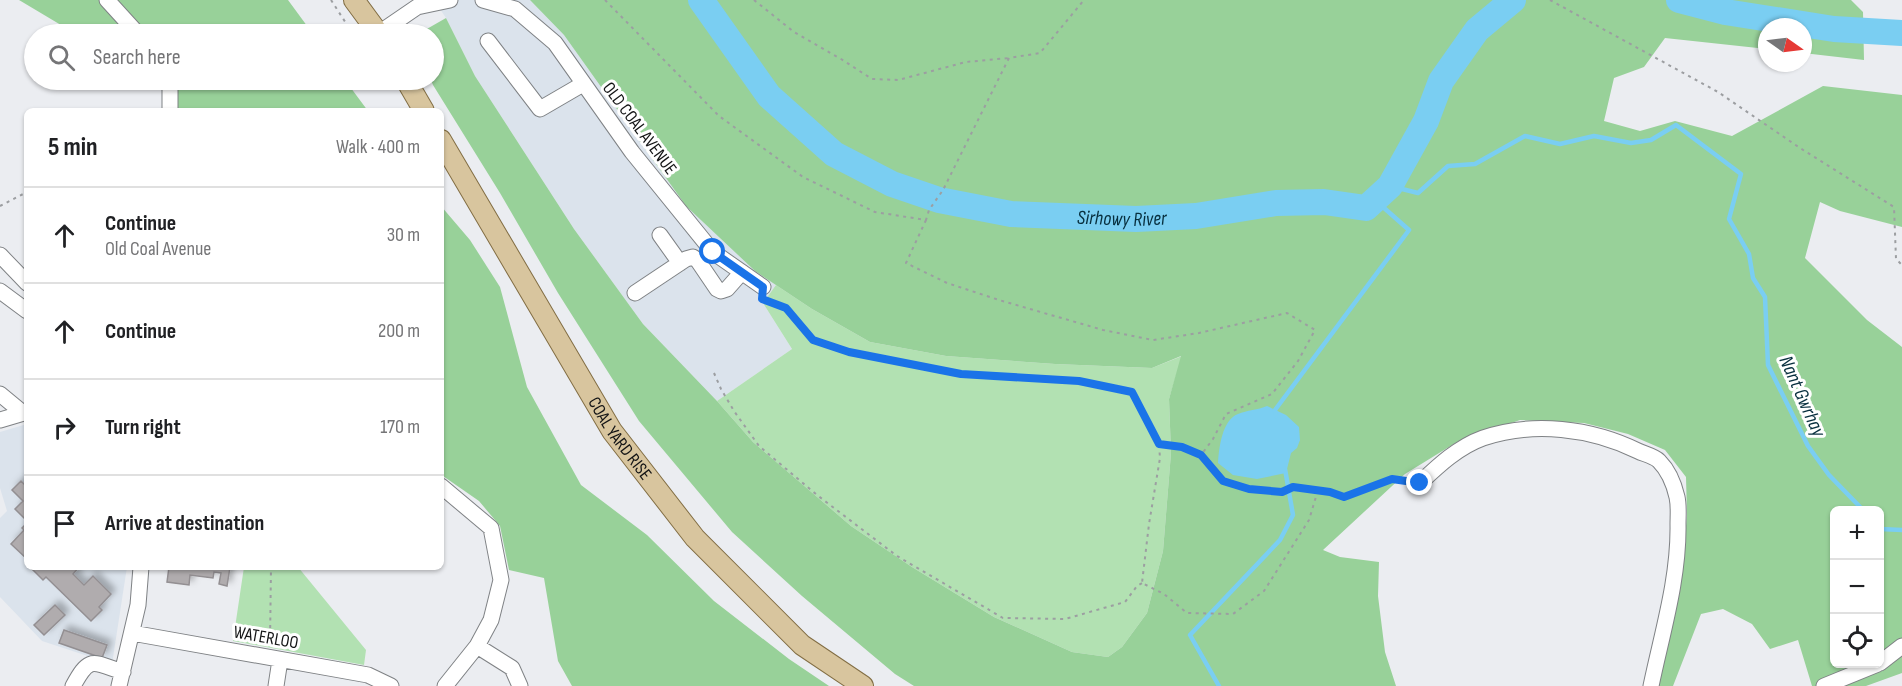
<!DOCTYPE html>
<html lang="en">
<head>
<meta charset="utf-8">
<style>
	:root { --surface:#fff; --page:#f6f6f6; --text:#202124; --muted:#757577; --line:#e0e0e0 }
	body { margin:0; font-family:"Sofia Sans Condensed",sans-serif; background:var(--page); color:var(--text) }
	.controls { position:absolute; right:18px; bottom:18px; display:grid; overflow:hidden; border-radius:9px; box-shadow:0 2px 4px #0004 }
	.controls button { width:54px; height:54px; display:grid; place-items:center; padding:0; border:0; border-bottom:2px solid var(--line); background:var(--surface); color:var(--text); font:30px sans-serif }
	.compass { position:absolute; left:1758px; top:18px; width:54px; height:54px; border-radius:50%; background:var(--surface); box-shadow:0 2px 4px #0004; rotate:104deg }
	.stop { position:absolute; width:18px; height:18px; margin:-14px; border:4px solid #1a73e8; border-radius:50%; background:#fff }
	.stop.end { background:#1a73e8; border-color:#fff; box-shadow:0 2px 6px #0008 }
	.list { margin:0; padding:0; list-style:none }
	h2 { display:flex; justify-content:space-between; align-items:center; height:78px; margin:0; padding:0 24px; font-size:26px }
	h2 small { font-size:20px; font-weight:400; color:var(--muted) }
	.list li { display:grid; grid-template-columns:39px 1fr auto; gap:18px; align-items:center; box-sizing:border-box; height:96px; padding:0 24px; border-top:2px solid var(--line) }
	.list b { display:block; font-size:22px; white-space:nowrap }
	.list p { margin:0; font-size:20px; white-space:nowrap; color:var(--muted) }
	.list em { font-size:20px; font-style:normal; color:var(--muted) }
	.icon { flex:none; width:33px; height:33px; fill:none; stroke:currentColor; stroke-width:2; stroke-linecap:round; stroke-linejoin:round }
	.map { position:relative; flex:none; width:1902px; height:686px; overflow:hidden }
	.search { position:absolute; background:var(--surface); box-shadow:0 2px 4px #0004; left:24px; top:24px; width:420px; height:66px; display:flex; align-items:center; gap:15px; box-sizing:border-box; padding:0 21px; border-radius:33px; color:var(--muted); font-size:22px }
	.panel { position:absolute; background:var(--surface); box-shadow:0 2px 4px #0004; left:24px; top:108px; width:420px; height:462px; border-radius:9px }
	.map>svg:first-child { display:block }
</style>
</head>
<body>
<div class="map">
<svg width="1902" height="686" viewBox="0 0 1902 686">
	<defs>
		<filter id="shadow"><feDropShadow dx="4.5" dy="-4.5" stdDeviation="3" flood-color="#0004"/></filter>
	</defs>
	<rect width="100%" height="100%" fill="#ebedf1"/>
	<path fill="#dbe3ec" d="M434,0H530L564,35L686,206L755,271L776,285L763,303L792,349L717,401L643,324L574,229L475,76L446,18Z
		M27,424V567H127L112,664L42,641L0,597V518L7,511L0,488V432Z"/>
	<path fill="#b2e1b2" d="M776,285L812,309L870,342L946,356L1055,364L1152,368L1182,356L1169,399L1171,453L1163,551L1147,613L1122,647L1108,657L1072,652L994,617L912,567L851,526L753,442L717,401L792,349L763,303Z
		M244,567H298L366,650L364,665L233,641Z"/>
	<path fill="#98d199" fill-rule="evenodd" d="M19,0H288L313,34H76Z
		M530,0H1851L1863,12L1864,60L1803,53V27H1767V49L1665,38L1644,67L1614,78L1604,121L1640,131L1675,121L1732,136L1823,86L1902,95V227L1840,211L1820,202L1805,258L1867,320L1902,347V673L1866,686H1812L1798,640L1770,649L1752,624L1723,609L1701,614L1673,686H1658L1680,591L1687,515L1686,477L1665,450L1628,434L1584,423L1520,420L1457,442L1405,474L1323,550L1340,557L1379,562L1378,596L1385,652L1396,686H914L895,674L802,596L732,532L639,421L558,293L500,193L433,85L431,80H434V34H418L446,18L475,76L574,229L643,324L717,401L753,442L851,526L912,567L994,617L1072,652L1108,657L1122,647L1147,613L1163,551L1171,453L1169,399L1181,356L1152,368L1055,364L946,356L870,342L812,309L755,271L686,206L564,35ZM1834,510H1880V664H1834Z
		M175,80H345L368,111H177Z
		M441,206L470,240L500,287L527,387L581,485L647,535L714,601L789,659L829,686H572L558,661L544,578L509,570L500,526L479,501L443,476L441,471Z"/>
	<path fill="#7acef2" d="M1267,406L1286,415L1299,427L1300,440L1297,448L1291,453L1286,473L1257,479L1233,475L1218,463C1219,448 1222,420 1238,414C1247,410 1258,410 1267,406Z"/>
	<g fill="none" stroke-linecap="round" stroke-linejoin="round">
		<path stroke="#7acef2" stroke-width="4.5" d="M1390,186L1418,193L1448,166L1475,164L1525,136L1560,144L1594,136L1631,143L1651,140L1676,125L1741,174L1729,219L1749,254L1753,278L1765,297L1768,365L1808,446L1829,475L1863,510
			M1276,416L1275,410L1409,230L1375,200
			M1880,529L1902,530
			M1219,686L1190,635L1280,540L1293,515L1285,469"/>
		<g stroke="#7acef2" stroke-width="26">
			<path id="s1" d="M701,0L769,96L834,154L892,184L939,200L1011,214L1136,219L1196,216L1276,203L1324,202L1366,208L1390,186L1426,121L1441,81L1477,30L1513,0"/>
			<path d="M1679,0L1725,12L1834,29L1902,33"/>
		</g>
	</g>
	<path fill="#b0acae" stroke="#938f92" stroke-width="1.5" filter="url(#shadow)" d="M21,481L27,487V521L15,509L23,501L12,490Z
		M27,523V559L11,544L24,530L22,528Z
		M30,567H79L73,574L84,585L93,576L111,594L99,607L102,610L91,621L46,577L43,580Z
		M169,567H230L227,586L219,584L221,573L214,572L213,578L190,575L189,585L167,582Z
		M55,605L65,615L44,635L34,625Z
		M64,630L107,645L102,658L59,643Z"/>
	<g fill="none" stroke-linecap="round" stroke-linejoin="round">
		<defs>
			<path id="minor" d="M107,0L138,34
				M483,0L515,9L555,43L632,152L713,252L763,287
				M379,33L417,7L450,0
				M488,41L540,109L583,84
				M167,80L170,89V111
				M660,235L680,263
				M0,255L27,283
				M0,291L27,311
				M635,293L686,259L693,257L698,261L717,289L721,291L727,289L742,272
				M0,394L23,413
				M0,420L27,412
				M1420,483C1438,466 1458,447 1483,438C1533,421 1591,428 1638,451C1644,454 1654,456 1659,461C1668,470 1674,484 1677,497C1679,506 1678,516 1678,524C1679,579 1662,633 1651,686
				M441,486L491,528L501,580L491,620L477,646L445,686
				M132,633L368,675L391,686
				M477,646L512,668L520,686
				M1880,663L1902,646
				M73,686C90,655 92,662 123,672
				M119,686L138,605L141,567
				M276,686L280,660
				M1824,686L1878,664"/>
			<g id="major">
				<path d="M354,0L379,34"/>
				<path d="M406,80L424,111"/>
				<path id="s2" d="M441,140L612,431L695,538L802,645L863,686"/>
			</g>
		</defs>
		<use href="#minor" stroke="#7f8285" stroke-width="17"/>
		<use href="#major" stroke="#826e44" stroke-width="22"/>
		<path stroke="#9c9ea1" stroke-width="2" stroke-dasharray="3 4.5" stroke-linecap="butt" d="M331,0L353,34
			M605,0L719,116L803,177L875,212L926,220L929,210L943,190L1009,58L1040,53L1084,0
			M754,0L794,32L841,59L872,79L898,80L966,62L1009,58
			M1550,0L1718,92L1800,148L1894,207L1896,259L1902,265
			M385,80L390,87
			M0,206L27,192
			M926,220L906,263L947,283L999,300L1103,330L1153,340L1199,333L1287,313L1315,330L1298,361L1272,394L1226,414L1213,439L1201,455L1223,481L1249,489L1282,492L1293,487L1330,492L1344,497L1392,479L1406,481
			M767,301L786,308L813,340L849,352L961,374L1079,381L1132,392L1159,444L1182,447L1201,455
			M714,373L721,389L734,411L759,446L817,495L897,556L1003,618L1065,619L1125,602L1137,586L1142,583
			M1159,445L1160,458L1149,524L1142,583L1164,594L1187,613L1233,614L1264,591L1309,520L1318,490
			M270,643L271,567"/>
		<use href="#minor" stroke="#fff" stroke-width="15"/>
		<use href="#major" stroke="#d8c59e" stroke-width="20"/>
	</g>
	<g fill="none" stroke-linecap="round" stroke-linejoin="round">
		<path stroke="#1a73e8" stroke-width="8" d="M713,252L763,287L762,299L786,308L813,340L849,352L961,374L1079,381L1132,392L1159,444L1182,447L1201,455L1223,481L1249,489L1282,492L1293,487L1330,492L1344,497L1392,479L1420,483"/>
	</g>
	<g text-anchor="middle" stroke-width="6" stroke-linejoin="round" paint-order="stroke">
		<g font-size="18" fill="#131415" stroke="#fff">
			<text transform="translate(640 128) rotate(53)" y="6">OLD COAL AVENUE</text>
			<text dy="6" stroke="none"><textPath href="#s2" startOffset="348">COAL YARD RISE</textPath></text>
			<text transform="translate(266 637) rotate(10)" y="6">WATERLOO</text>
		</g>
		<g font-size="20" font-style="italic" fill="#072f3e" stroke="#fff">
			<text dy="7" stroke="none"><textPath href="#s1" startOffset="504">Sirhowy River</textPath></text>
			<text transform="translate(1803 396) rotate(66)" y="7">Nant Gwrhay</text>
		</g>
	</g>
</svg>
<div class="controls">
<button>+</button>
<button>−</button>
<button><svg class="icon" aria-label="locate" viewBox="0 0 24 24"><circle cx="12" cy="12" r="6"/><path d="M12 2v4M12 18v4M2 12h4M18 12h4"/></svg></button>
</div>
<svg class="compass" viewBox="-18 -18 36 36"><path d="M0-13l5 13h-10z" fill="#e53935"/><path d="M0 13l5-13h-10z" fill="#757577"/></svg>
<div class="stop" style="left:713px;top:252px"></div>
<div class="stop end" style="left:1420px;top:483px"></div>
<div class="search"><svg class="icon" aria-label="search" viewBox="0 0 24 24"><circle cx="10" cy="10" r="6"/><path d="M15 15l6 6"/></svg>Search here</div>
<section class="panel">
<h2>5 min<small>Walk · 400 m</small></h2>
<ul class="list">
<li><svg class="icon" aria-label="ahead" viewBox="0 0 24 24"><path d="M12 20V5M6 11l6-6 6 6"/></svg><div><b>Continue</b><p>Old Coal Avenue</p></div><em>30 m</em></li>
<li><svg class="icon" aria-label="ahead" viewBox="0 0 24 24"><path d="M12 20V5M6 11l6-6 6 6"/></svg><div><b>Continue</b></div><em>200 m</em></li>
<li><svg class="icon" aria-label="right" viewBox="0 0 24 24"><path d="M7 20v-9h11M14 6l5 5-5 5"/></svg><div><b>Turn right</b></div><em>170 m</em></li>
<li><svg class="icon" aria-label="arrive" viewBox="0 0 24 24"><path d="M6 21V4h12l-3 4 3 4H6"/></svg><div><b>Arrive at destination</b></div></li>
</ul>
</section>
</div>
</body>
</html>
